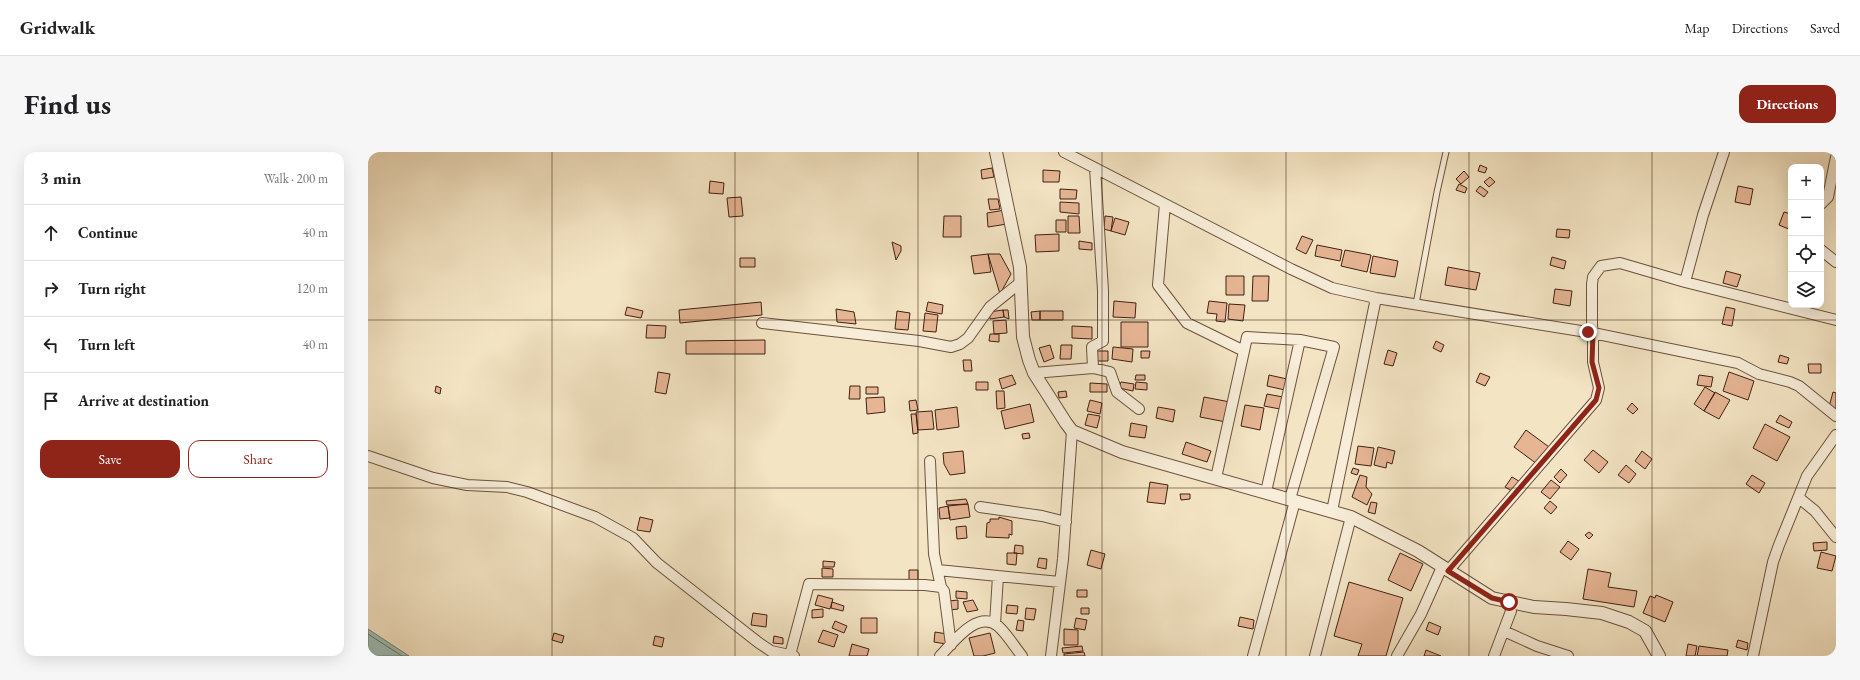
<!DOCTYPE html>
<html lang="en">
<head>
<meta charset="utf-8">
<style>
	:root { --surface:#fff; --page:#f6f6f6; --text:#202124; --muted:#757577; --line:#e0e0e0; --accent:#8f2418 }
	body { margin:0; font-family:"EB Garamond",serif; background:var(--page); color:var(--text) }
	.controls { position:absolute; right:12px; top:12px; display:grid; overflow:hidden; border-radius:8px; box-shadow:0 4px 16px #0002 }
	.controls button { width:36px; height:36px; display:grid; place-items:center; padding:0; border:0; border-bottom:1px solid var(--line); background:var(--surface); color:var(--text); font:20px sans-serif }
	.stop { position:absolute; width:12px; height:12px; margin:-9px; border:3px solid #8f2418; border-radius:50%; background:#fff }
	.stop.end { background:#8f2418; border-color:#fff; box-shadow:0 1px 4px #0008 }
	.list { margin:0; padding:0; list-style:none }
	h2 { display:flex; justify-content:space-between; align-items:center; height:52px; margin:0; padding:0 16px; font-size:17px }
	h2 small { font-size:13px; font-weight:400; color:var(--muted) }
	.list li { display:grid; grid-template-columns:26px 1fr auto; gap:12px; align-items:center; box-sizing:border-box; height:56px; padding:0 16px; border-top:1px solid var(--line) }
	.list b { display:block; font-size:15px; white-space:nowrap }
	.list em { font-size:13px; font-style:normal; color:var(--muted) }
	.actions { display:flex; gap:8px; padding:12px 16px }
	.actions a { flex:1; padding:9px 0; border:1px solid var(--accent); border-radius:12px; text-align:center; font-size:14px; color:var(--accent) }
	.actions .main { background:var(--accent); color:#fff }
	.icon { flex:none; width:22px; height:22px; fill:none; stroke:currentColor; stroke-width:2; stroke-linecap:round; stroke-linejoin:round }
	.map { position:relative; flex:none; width:1468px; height:504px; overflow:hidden; border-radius:12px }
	header { display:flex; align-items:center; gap:24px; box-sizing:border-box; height:56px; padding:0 20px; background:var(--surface); border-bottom:1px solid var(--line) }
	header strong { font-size:19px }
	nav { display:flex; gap:22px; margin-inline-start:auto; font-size:14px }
	.intro { display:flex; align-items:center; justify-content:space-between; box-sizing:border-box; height:96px; padding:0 24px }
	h1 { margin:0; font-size:28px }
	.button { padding:10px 18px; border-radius:12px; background:var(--accent); color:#fff; font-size:14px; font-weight:700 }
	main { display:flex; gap:24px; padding:0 24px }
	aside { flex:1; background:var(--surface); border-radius:12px; box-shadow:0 4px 16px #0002 }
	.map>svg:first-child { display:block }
</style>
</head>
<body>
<header>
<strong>Gridwalk</strong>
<nav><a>Map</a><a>Directions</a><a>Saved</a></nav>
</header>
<div class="intro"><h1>Find us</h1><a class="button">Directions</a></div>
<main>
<aside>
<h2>3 min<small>Walk · 200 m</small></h2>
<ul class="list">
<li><svg class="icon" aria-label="ahead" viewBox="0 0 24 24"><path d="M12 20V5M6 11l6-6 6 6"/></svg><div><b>Continue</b></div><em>40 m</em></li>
<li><svg class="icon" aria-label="right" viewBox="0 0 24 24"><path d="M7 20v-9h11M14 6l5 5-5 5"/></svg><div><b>Turn right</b></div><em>120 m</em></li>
<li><svg class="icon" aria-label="left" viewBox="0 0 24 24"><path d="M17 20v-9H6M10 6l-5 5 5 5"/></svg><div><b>Turn left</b></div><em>40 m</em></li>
<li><svg class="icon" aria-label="arrive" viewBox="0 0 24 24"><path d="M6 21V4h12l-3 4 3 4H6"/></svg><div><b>Arrive at destination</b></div></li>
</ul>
<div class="actions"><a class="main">Save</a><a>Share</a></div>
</aside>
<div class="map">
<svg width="1468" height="504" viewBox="0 0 1468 504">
	<rect width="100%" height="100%" fill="#f3e4c3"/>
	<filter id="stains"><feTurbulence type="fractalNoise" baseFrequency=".005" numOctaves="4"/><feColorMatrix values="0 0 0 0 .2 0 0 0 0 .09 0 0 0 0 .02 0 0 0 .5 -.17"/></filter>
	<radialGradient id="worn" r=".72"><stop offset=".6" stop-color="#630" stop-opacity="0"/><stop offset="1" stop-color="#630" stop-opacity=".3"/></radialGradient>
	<path fill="#9bbeb6" stroke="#777f74" d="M0,477L41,504H0Z"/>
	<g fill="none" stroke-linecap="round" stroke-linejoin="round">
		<path stroke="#6e6f64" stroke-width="1" d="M0,482L34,504"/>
	</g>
	<path fill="#e6b594" stroke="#402012" d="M1112,13L1119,16L1117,21L1110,19Z
		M624,16L626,25L614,27L613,18Z
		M675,18L692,19L691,30H675Z
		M1096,19L1101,25L1093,32L1088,27Z
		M1122,25L1127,30L1121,35L1116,30Z
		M342,29L356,31L355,42L341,41Z
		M1091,32L1099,36L1097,41L1088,38Z
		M1112,34L1120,40L1116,45L1108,39Z
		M1370,34L1385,37L1382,53L1367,50Z
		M692,37L709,38L708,47H692Z
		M373,45L375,64L361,65L359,46Z
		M620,47H630L632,57L622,58Z
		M692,50L711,51V62L692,60Z
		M637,58L639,72L620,75L619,61Z
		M1416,60L1423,62V78L1411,73Z
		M576,64H593V85H575Z
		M700,64H711L712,81H700Z
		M737,64L745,65L743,79L736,77Z
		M747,66L761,70L757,83L743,79Z
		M688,68H698V80H688Z
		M1189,77L1202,78L1201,86L1188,85Z
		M691,82V99L668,100L667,83Z
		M934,84L945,88L938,102L928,97Z
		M711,89L724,91V98L711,97Z
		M524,90L533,94V99L528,108Z
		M949,93L974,98L972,109L947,104Z
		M977,98L1003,103L999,120L973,114Z
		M620,102H632L643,122L632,142Z
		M620,102L623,120L606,122L603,104Z
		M1005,104L1030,109L1027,125L1002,121Z
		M1184,105L1198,109L1196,117L1182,113Z
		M372,106H387V115H372Z
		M1080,115L1112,121L1108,138L1077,133Z
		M1358,119L1373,123L1369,135L1355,131Z
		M858,124H876V143H858Z
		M885,124H901L900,149H884Z
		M1187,137L1204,139L1202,154L1185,151Z
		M746,149L768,151L767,166L745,165Z
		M841,149L859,151L857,170L848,169L849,162L839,161Z
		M393,150L394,163L312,171L311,158Z
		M560,150L575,153L574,162L558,159Z
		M861,152L877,153L875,169L860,167Z
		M259,155L275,159L273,166L257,163Z
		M1358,155L1367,157L1364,174L1354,172Z
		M468,157L486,160L488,172L469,170Z
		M635,158L636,165L622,167L621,160Z
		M635,158H640L641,167L636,165Z
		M529,159L542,161L540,178L527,177Z
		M672,159H695V168H672Z
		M672,159V168H664L663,160Z
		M557,161L570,163L568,180L555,179Z
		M638,168L639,181L626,182L625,169Z
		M753,170H780V195H753Z
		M279,173L298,174L297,186H278Z
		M704,174L724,175V187L704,186Z
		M622,182H631V190L621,189Z
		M397,188V202H318V189Z
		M1068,189L1076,193L1073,200L1065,196Z
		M682,193L686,206L676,210L671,196Z
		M693,193H704L703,207H692Z
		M745,195L765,197L764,210L744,207Z
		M1020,198L1029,201L1025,214L1016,212Z
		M727,199H740V209H727Z
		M773,199H782L781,206H773Z
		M1412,203L1421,206L1419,212L1410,210Z
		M595,208H603L604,219H596Z
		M1440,212H1453V221H1441Z
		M290,220L302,222L298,242L287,240Z
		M1361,220L1386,229L1380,248L1355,239Z
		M1112,221L1122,225L1117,234L1108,230Z
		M644,223L648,232L634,237L631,227Z
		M768,223H777V228H767Z
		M901,223L919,227L917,238L899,234Z
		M1331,223L1345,225L1343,235L1329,233Z
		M608,230H620V238H608Z
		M753,230L766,232L765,239L751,236Z
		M768,230L779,231V238L767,237Z
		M722,231L739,232V240H722Z
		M68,234L73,236L72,242L67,240Z
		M482,234H492V247H481Z
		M498,235H510V242H498Z
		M1337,235L1347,241L1336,259L1326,252Z
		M628,239H636L637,256L629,257Z
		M698,239L699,245L691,246L690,240Z
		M1347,240L1362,248L1351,267L1336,259Z
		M1465,240L1468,241V257L1461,255Z
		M899,242L915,245L912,257L896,254Z
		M516,245L517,260L499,262L498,246Z
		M836,245L862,250L858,270L832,265Z
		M548,248L550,258L542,259L541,249Z
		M722,248L734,251L732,262L719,259Z
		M1264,251L1270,257L1265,262L1259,257Z
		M662,252L666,270L637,277L633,259Z
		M877,253L896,256L892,278L873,274Z
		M589,255L591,275L569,278L567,258Z
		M790,255L807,258L805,270L788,266Z
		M564,259L566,277L550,278L548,260Z
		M543,262H548L550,281L545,282Z
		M720,262L732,264L729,276L717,273Z
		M1412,263L1424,270L1421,276L1408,270Z
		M763,271L779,274L777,286L761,284Z
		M1397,272L1422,285L1409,309L1385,296Z
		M1158,278L1181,295L1169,312L1146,295Z
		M661,281L662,286L655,287L654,282Z
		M818,290L843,299L839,310L814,302Z
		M990,294L1006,296L1003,314L987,312Z
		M1010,295L1027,299L1024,312L1019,310L1018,316L1006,313Z
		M1225,298L1240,310L1231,321L1216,308Z
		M595,299L597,321L582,323L576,312L575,301Z
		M1274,299L1284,307L1277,317L1267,309Z
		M1258,313L1268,322L1261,331L1250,323Z
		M985,316L991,318L989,323L983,321Z
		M1193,317L1199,323L1192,331L1186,325Z
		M992,323L999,325L998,335L1004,342L999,353L984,345Z
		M1384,323L1397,331L1391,341L1378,332Z
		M1144,325L1154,331L1147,341L1137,335Z
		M1183,328L1192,335L1182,347L1173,340Z
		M782,330L800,333L797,352L779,350Z
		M812,342H822V347L813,348Z
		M598,347L600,352L579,353L578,349Z
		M1182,349L1189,355L1183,362L1176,356Z
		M1003,350L1009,351L1007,362L1000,360Z
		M600,352L602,365L582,368L580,354Z
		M580,354L582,366L572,367L571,356Z
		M272,365L285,368L282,380L269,378Z
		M631,365L644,369V383L641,382V386L618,385L619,371L622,370V367H631Z
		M598,374L599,386L589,387L588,375Z
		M1221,380L1225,383L1221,387L1217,383Z
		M1200,389L1211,397L1203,408L1192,400Z
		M1459,390V398L1446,399L1445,391Z
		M647,393L655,394V402L646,401Z
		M723,398L737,402L733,417L719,413Z
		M1453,400L1468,404L1464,419L1449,416Z
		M639,401H649L648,413L639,412Z
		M1032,401L1055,412L1043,439L1020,428Z
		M671,406L679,407L678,417L669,415Z
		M455,409L467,410L466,415H455Z
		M454,416L465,417V425H454Z
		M1220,417L1243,421L1240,435L1269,439L1266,455L1215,447Z
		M541,418H550V430H541Z
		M981,430L1035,446L1018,504H990L994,492L966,484Z
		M709,438H719V445H709Z
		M588,439L599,440V447L588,446Z
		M450,443L465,447L462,457L447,453Z
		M1288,443L1305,450L1297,470L1275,461L1282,444L1287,446Z
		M590,448V457L582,458L581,449Z
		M605,448L610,458L599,460L595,450Z
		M464,450L476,454L475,459L463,456Z
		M639,453L650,454L649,462L638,461Z
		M658,456L668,457L666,468L657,467Z
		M713,456H721V462H713Z
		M455,457V465L444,466V458Z
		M385,461L399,463L398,475L383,473Z
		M872,465L886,468L885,477L870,474Z
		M493,466H509V481H493Z
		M708,466L719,468L717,478L706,476Z
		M650,468L656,469L655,479L648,478Z
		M467,469L479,474L476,481L464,476Z
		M1061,470L1073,475L1070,483L1058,478Z
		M696,477L710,478V493H696Z
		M455,478L470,483L466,495L450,490Z
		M567,480L579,482L578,492L566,490Z
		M186,481L196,484L194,491L184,488Z
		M622,481L627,501L615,504H606L601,486Z
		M287,484L296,486L294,495L285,493Z
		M406,484L415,486V492L405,491Z
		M1370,488L1380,491L1379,498L1368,495Z
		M484,492L501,497L499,504H481Z
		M1320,492L1329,494L1327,504H1318Z
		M714,494L715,499L695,501L694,496Z
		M1331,494L1360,498L1359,504H1329Z
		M1058,498L1073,504H1056Z
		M716,500L717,504H696V502Z"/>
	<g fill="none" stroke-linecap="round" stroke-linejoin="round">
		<defs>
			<path id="service" d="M1048,152L1069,40L1078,0"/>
			<path id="minor" d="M696,0L923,117L964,136L1008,146L1225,181L1224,174V132L1225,125L1233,114L1252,111L1317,130L1335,63L1356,0
				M797,52L790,133L819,171L876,199L848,326
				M1453,52L1460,45L1468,5
				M1453,98L1468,110
				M1317,130L1468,168
				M394,171L551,189L583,195L592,192L600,186L622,155L653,130
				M876,199L879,185L932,188L966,195L922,347
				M725,216L724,195L735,189V138L727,16
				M666,221L725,216L742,220L749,240L771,257
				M0,304L65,326L99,333L139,335L159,340L227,365L265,386L289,411L391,491L403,499L426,504
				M562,309L566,402L573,435L576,439L583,493
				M898,340L932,188
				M1431,346L1447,359L1468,385
				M612,355L674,364L698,370
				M964,359L1008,146
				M570,418L630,424L627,472
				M1080,419L1228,248L1231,236L1225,210V181L1370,211L1391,222L1422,230L1431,234L1468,264
				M630,424L692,430
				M1136,479L1169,494L1200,504
				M422,503L441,432L557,433L573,435
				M572,504C585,491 609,457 630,474C639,482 646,494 654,504
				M683,504L695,407L704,279
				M885,504L927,349
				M947,504L983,365
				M1029,504L1053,462L1074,415
				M1126,504L1143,459L1141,449
				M1385,504L1405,410L1411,393L1439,324L1468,283"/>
			<path id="tertiary" d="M628,0L652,115L655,185L661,208L666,221L698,271L704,279L754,300L983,365L1050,399L1124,446L1166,455L1198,457L1234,461L1261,470L1277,479L1291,504"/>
		</defs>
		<use href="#service" stroke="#6d513e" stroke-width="7"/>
		<use href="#minor" stroke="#6d513e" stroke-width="12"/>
		<use href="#tertiary" stroke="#6d513e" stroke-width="14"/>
		<use href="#service" stroke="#f7edd8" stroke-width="5"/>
		<use href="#minor" stroke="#f7edd8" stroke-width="10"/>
		<use href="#tertiary" stroke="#f7edd8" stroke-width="12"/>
	</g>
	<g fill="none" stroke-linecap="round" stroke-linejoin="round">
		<path stroke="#8f2418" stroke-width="5" d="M1141,450L1124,446L1080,419L1228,248L1231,236L1224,210L1225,181L1220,180"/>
	</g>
	<path fill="none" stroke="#402012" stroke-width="1" stroke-opacity="0.55" d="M184,0V504M367,0V504M550,0V504M734,0V504M918,0V504M1101,0V504M1284,0V504M0,168H1468M0,336H1468"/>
	<rect width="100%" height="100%" filter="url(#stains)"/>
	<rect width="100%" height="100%" fill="url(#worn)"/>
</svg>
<div class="controls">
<button>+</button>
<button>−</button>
<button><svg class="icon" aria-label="locate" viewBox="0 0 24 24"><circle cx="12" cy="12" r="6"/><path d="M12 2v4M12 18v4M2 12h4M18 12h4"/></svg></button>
<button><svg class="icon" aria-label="layers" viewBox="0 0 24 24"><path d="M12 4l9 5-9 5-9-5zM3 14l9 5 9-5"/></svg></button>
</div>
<div class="stop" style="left:1141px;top:450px"></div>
<div class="stop end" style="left:1220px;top:180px"></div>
</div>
</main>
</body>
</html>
